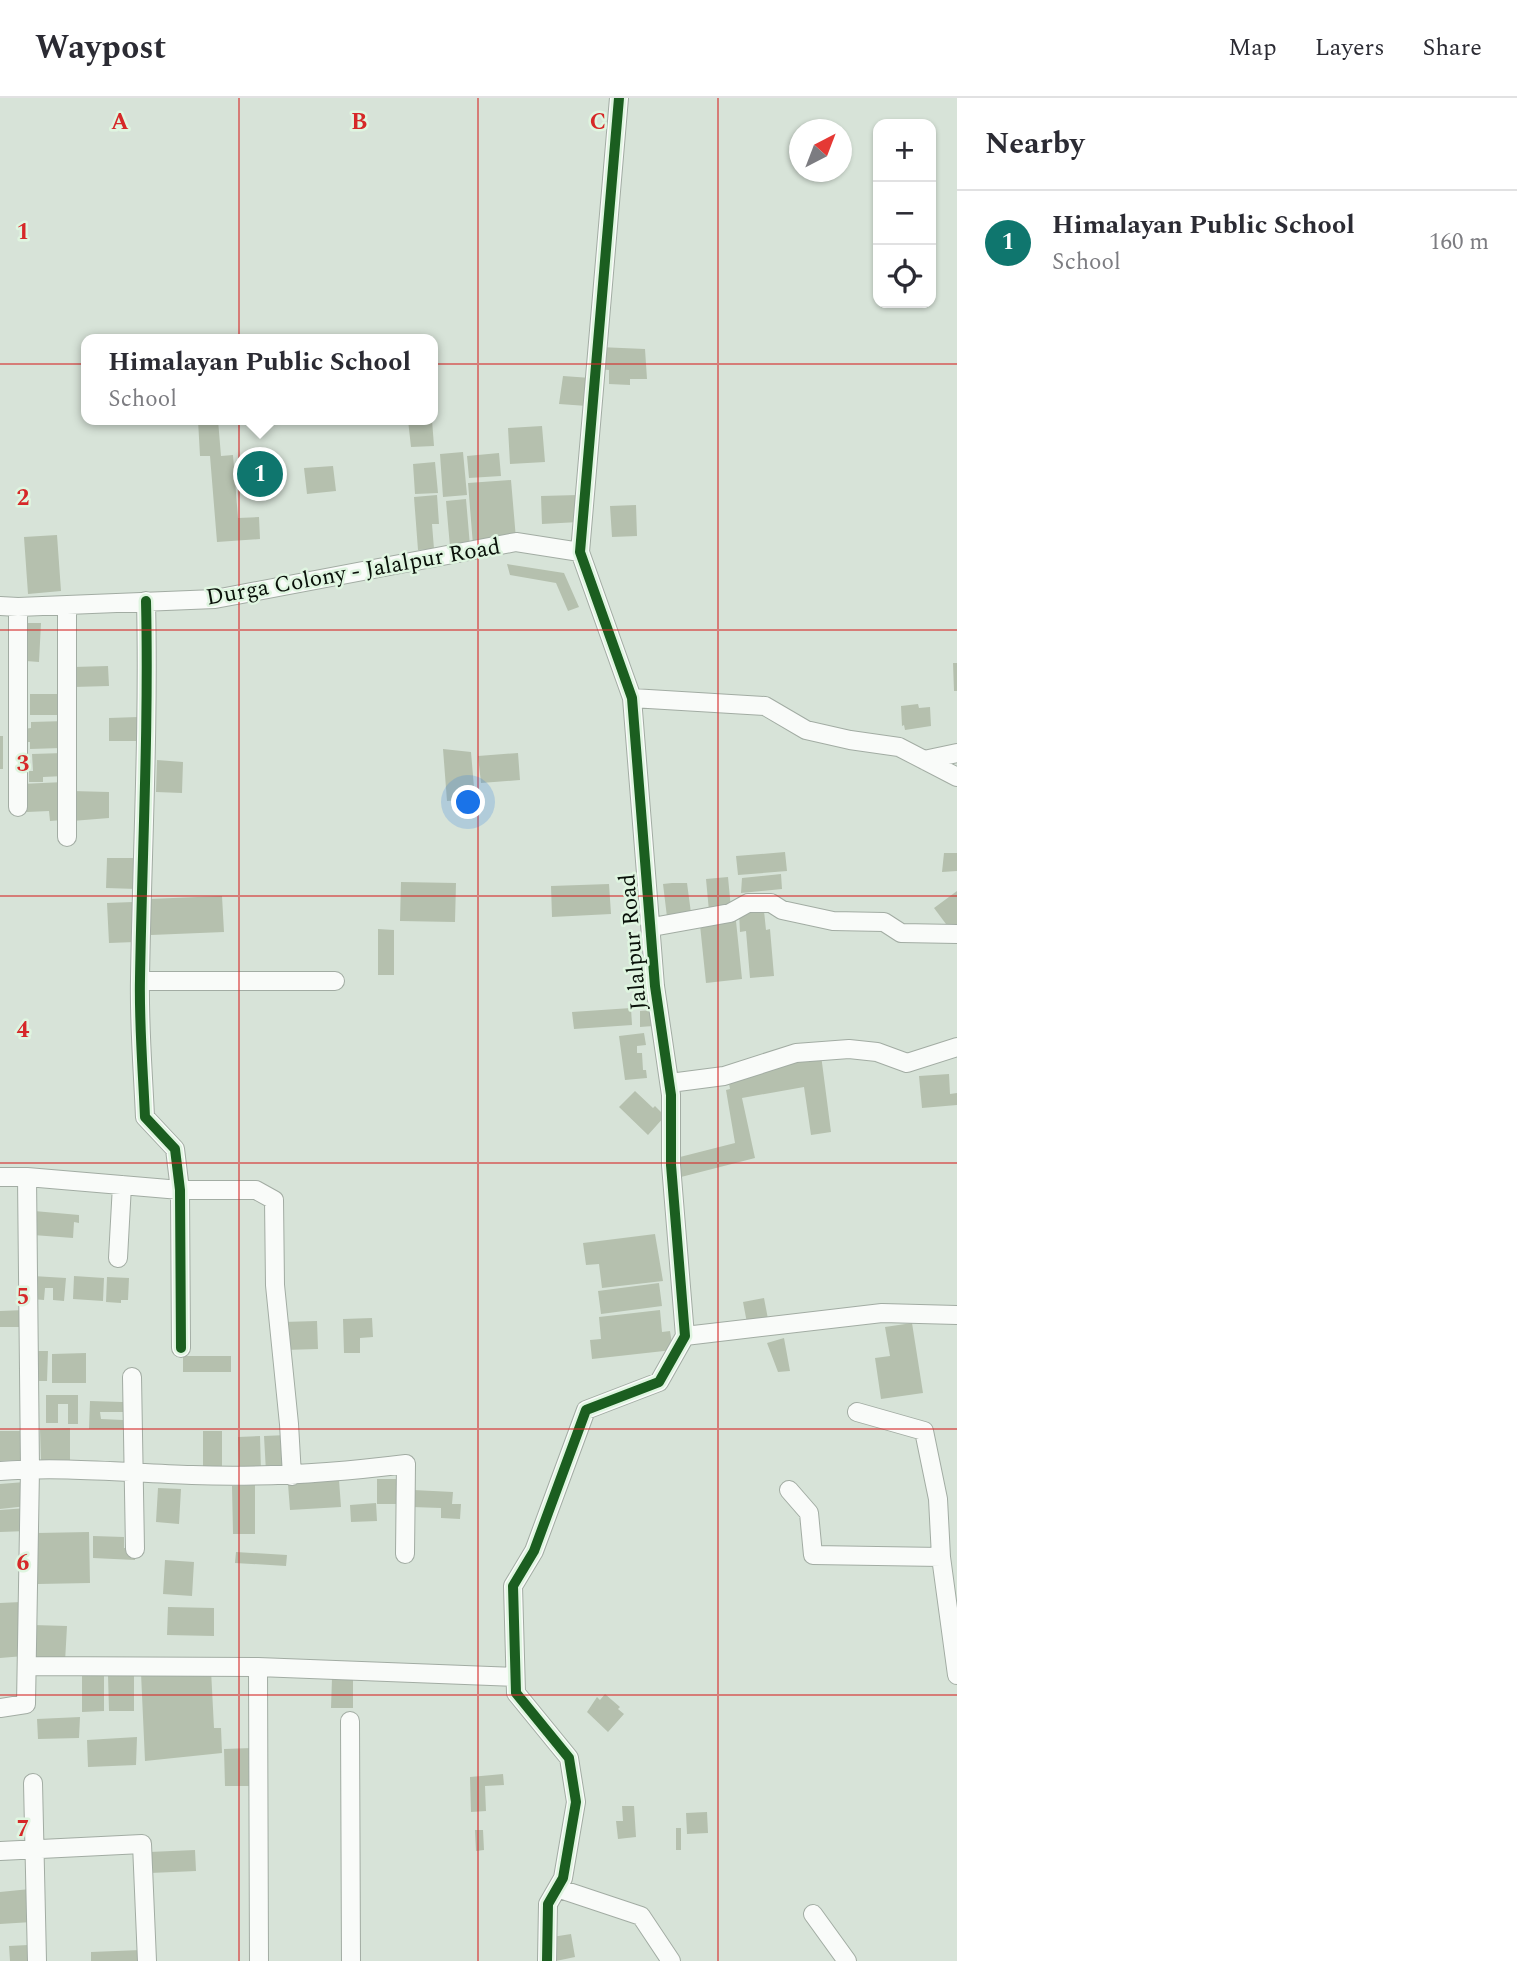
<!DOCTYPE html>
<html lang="en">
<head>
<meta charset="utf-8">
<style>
	:root { --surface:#fff; --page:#f2f2f3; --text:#2b2b33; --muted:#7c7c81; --line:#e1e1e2; --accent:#0f766e }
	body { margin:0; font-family:Spectral,serif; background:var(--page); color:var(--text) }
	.controls { position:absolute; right:21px; top:21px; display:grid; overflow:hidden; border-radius:14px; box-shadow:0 2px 5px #0004 }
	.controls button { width:63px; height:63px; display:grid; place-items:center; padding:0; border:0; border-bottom:2px solid var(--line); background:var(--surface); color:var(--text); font:35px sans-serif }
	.compass { position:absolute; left:789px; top:21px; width:63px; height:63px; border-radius:50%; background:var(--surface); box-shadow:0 2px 5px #0004; rotate:42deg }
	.you { position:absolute; left:469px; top:705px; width:24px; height:24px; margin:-18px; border:5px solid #fff; border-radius:50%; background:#1a73e8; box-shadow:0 0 0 10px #1a73e833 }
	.badge { display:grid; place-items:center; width:46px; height:46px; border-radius:50%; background:var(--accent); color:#fff; font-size:23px; font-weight:700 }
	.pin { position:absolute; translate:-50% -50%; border:4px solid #fff; box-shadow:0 2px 7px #0006 }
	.popup { position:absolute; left:81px; top:236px; width:357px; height:91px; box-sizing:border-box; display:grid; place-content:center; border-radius:14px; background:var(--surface); filter:drop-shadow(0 2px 5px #0005); font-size:23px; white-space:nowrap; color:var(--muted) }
	.popup b { font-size:26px; color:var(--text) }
	.popup::after { content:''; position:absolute; left:50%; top:100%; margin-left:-14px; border:14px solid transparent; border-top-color:var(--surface) }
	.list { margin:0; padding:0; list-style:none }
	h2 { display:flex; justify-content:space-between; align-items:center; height:91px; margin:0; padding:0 28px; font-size:30px }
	h2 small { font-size:23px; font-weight:400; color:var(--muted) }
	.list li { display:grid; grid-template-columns:46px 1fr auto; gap:21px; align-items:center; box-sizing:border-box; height:105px; padding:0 28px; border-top:2px solid var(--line) }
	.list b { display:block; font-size:26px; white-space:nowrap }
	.list p { margin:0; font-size:23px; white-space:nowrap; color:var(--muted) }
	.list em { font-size:23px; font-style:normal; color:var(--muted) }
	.icon { flex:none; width:38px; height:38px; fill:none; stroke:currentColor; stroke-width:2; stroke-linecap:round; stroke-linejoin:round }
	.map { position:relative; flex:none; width:957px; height:1863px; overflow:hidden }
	header { display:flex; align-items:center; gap:42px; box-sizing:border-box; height:98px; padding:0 35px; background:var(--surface); border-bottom:2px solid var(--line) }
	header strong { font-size:33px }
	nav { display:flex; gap:38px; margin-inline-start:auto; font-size:24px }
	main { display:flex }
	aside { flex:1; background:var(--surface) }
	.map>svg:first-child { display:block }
</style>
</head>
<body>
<header>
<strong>Waypost</strong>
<nav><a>Map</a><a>Layers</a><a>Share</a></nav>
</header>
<main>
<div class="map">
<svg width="957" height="1863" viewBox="0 0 957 1863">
	<rect width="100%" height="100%" fill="#d7e3d8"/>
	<path fill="#b5c0ae" d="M599,249L645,251L647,281H630V287L609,286V272L598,271Z
		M563,278L591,280L587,308L559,306Z
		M198,322H218L221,358L233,357L238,420L259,419L260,441L217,444L210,358H200Z
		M408,322H432L434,348L411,349Z
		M542,328L545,364L510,366L508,330Z
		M463,354L467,397L443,399L440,356Z
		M499,355L501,378L469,380L467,358Z
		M435,364L438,395L415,396L413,366Z
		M333,368L336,393L307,396L304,370Z
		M511,382L516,441L473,447L468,385Z
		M437,397L439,426H432L434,451L418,452L414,399Z
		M578,397L579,424L542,426L541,398Z
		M466,401L470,448L450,449L446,403Z
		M636,407L637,438L612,439L610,408Z
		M57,437L61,493L28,496L24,439Z
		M507,466L564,475L579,509L568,513L556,485L510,477Z
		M28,525H41L39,564L26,563Z
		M953,565H957V593H954Z
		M108,568L109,588L73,589V569Z
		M30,596H60V617H30Z
		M918,606L919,610L930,609L931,628L905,632L904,627L902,628L901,608Z
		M138,619V643H109V620Z
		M66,623L61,650L30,651V644H25L24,631L31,630V624Z
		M0,638H3V671H0Z
		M443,651L471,654L475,701L447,703Z
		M63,655L64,678L43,679V684H29V673H33L32,656Z
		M518,655L520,682L481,685L478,658Z
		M157,662L183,664L182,695L156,694Z
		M64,684L63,722L50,723L49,713L27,714L26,700L21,686Z
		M72,693L109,694V720L72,723Z
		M785,754L787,773L738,777L736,758Z
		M944,755H957V773L942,774Z
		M107,760H138L137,791L106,790Z
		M781,776L782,791L741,795L742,780Z
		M728,779L731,811L709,813L706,781Z
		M401,784L456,785L455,824L400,823Z
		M672,785H687L691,815L667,819L663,786Z
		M609,786L611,816L552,819L551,788Z
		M957,793V834H946V826L934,810Z
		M222,798L224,834L151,837L149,801Z
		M133,804L135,844L109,845L107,805Z
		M749,810L764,813L766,832L770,831L774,878L750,880L746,833L740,834L739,815L750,814Z
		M736,823L742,881L706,885L700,827Z
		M378,831L394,832V877H378Z
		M631,910L632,927L574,931L572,914Z
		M652,912L653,928L640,929V913Z
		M644,935L646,947L637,948V955H642L643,972H646L647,980L625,982L619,938Z
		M821,957L831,1034L811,1037L804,989L742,1000L755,1060L681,1079L676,1060L735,1045L726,992L730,991L728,980Z
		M949,976L950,996L957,995V1007L922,1010L919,978Z
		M635,993L653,1010L655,1008L665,1018L648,1037L619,1009Z
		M34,1113L79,1117V1125L74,1124L73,1140L33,1137Z
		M655,1136L663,1183L602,1190L599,1166L586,1167L583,1145Z
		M33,1178L66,1180L64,1203L53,1202V1190H45L44,1202L32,1201Z
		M74,1178L104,1180L103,1203L73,1201Z
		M107,1179L129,1180L128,1202H121V1205L106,1204Z
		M659,1185L662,1208L601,1216L598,1193Z
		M764,1200L768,1221L747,1225L743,1204Z
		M25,1212V1229H0V1213Z
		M660,1212L662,1234L670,1233L673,1252L592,1261L590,1242L601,1241L599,1219Z
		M372,1220L373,1239L360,1240V1255H344L343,1221Z
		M317,1223L318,1251L284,1252L283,1224Z
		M912,1225L923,1295L881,1301L875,1260L890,1258L885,1229Z
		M784,1240L790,1273L778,1274L767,1245Z
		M34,1253H48L47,1283H34Z
		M86,1255V1285H52V1256Z
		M183,1258H231V1274H183Z
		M46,1297H78V1326H68V1306H58V1325H46Z
		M90,1303L123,1304V1314H100L101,1321L123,1322V1331H89Z
		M70,1330V1364H41L40,1331Z
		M0,1333H23L24,1362L0,1363Z
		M203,1333H222V1375L203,1374Z
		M287,1337L288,1373L266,1374L264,1338Z
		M260,1338L261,1374H239L238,1339Z
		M377,1381H402V1406H377Z
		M339,1382L341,1409L290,1412L288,1386Z
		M25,1384L27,1408L0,1411V1386Z
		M255,1387V1436H233L232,1388Z
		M158,1390L181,1391L179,1426L156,1424Z
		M413,1392L453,1394L452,1406H461L460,1421L441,1420V1410L412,1409Z
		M376,1405L377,1423L351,1424L350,1407Z
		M27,1410V1433L0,1434V1412Z
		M89,1434L90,1485L38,1486L37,1435Z
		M93,1438L124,1439V1450H130V1459H135V1462L93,1460Z
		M236,1454L287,1457L286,1468L235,1465Z
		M165,1462L194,1464L192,1498L163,1496Z
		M21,1504L24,1558L0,1560V1505Z
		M168,1509L214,1510V1538L167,1537Z
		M33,1527L67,1528L65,1564H33Z
		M211,1572L214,1630H221L222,1655L145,1663L141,1575Z
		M104,1576V1613L82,1614V1577Z
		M108,1577H134V1613H109Z
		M332,1580L353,1581V1610H331Z
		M605,1596L620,1609L618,1611L624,1616L608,1634L587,1614L597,1599L600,1602Z
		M80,1619L79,1640L38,1641L37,1621Z
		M137,1639L136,1667L88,1669L87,1642Z
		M252,1650L253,1688H225L224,1651Z
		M503,1676L504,1687L485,1688L486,1713L471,1714L470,1679Z
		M622,1708H634L636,1739L618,1741L616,1723H623Z
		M707,1714L708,1735L687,1736L686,1715Z
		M676,1730H681V1752H676Z
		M475,1732H483L484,1752L476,1753Z
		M195,1752L196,1773L150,1775L149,1754Z
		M30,1791L32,1824L0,1826V1794Z
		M571,1836L575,1859L556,1863L552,1839Z
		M28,1847L29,1863H10L9,1848Z
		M141,1852V1863H91V1854Z"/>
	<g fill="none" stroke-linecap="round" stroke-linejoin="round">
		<defs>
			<path id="minor" d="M619,0L580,454L632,600L655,888L671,997V1067L685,1238
				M146,503C149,629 142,755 140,881C139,927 143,973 145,1019L175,1051L180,1092L181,1250
				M0,508L18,509L215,501L516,444L580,454
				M18,509V709
				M632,600L765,608L806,632L850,642L899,649L957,679
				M924,662L957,655
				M67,739V507
				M658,828L730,815L748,805H771L782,812L833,823L884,824L901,835L957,836
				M140,883H335
				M670,985L724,978L796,955L849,951L877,954L907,965L957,949
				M0,1079H27L30,1371L26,1606L0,1610
				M27,1079L180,1092H256L274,1102L275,1187L289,1326L292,1378
				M118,1160L122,1087
				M685,1238L882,1215L957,1217
				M132,1279L135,1451
				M857,1314L924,1333L938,1401L941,1459
				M0,1373C64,1368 128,1375 192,1377C264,1380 334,1375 406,1366L405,1456
				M789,1392L809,1415L813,1457L941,1459L957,1577
				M27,1568L258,1569L515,1579
				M258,1569L259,1863
				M350,1623L351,1863
				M33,1685L37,1863
				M0,1753L142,1746L147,1863
				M557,1790L641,1818L671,1863
				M813,1816L847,1863
				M547,1863L548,1806L563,1780L576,1704L569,1660L516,1595L513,1488L534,1453L586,1312L659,1284L685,1238"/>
		</defs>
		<use href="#minor" stroke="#a2aca3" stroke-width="20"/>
		<use href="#minor" stroke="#f9fbf9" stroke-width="18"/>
		<defs>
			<path id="cycleway" d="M146,503C149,629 142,755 140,881C139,927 143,973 145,1019L175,1051L180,1092L181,1250
				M547,1863L548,1806L563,1780L576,1704L569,1660L516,1595L513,1488L534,1453L586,1312L659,1284L685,1238L671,1067V997L655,888L632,600L580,454L619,0"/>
		</defs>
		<use href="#cycleway" stroke="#dff5e0" stroke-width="15"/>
		<use href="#cycleway" stroke="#1b5e20" stroke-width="10"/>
	</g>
	<path fill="none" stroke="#d62828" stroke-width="2" stroke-opacity="0.55" d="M239,0V1863M478,0V1863M718,0V1863M0,266H957M0,532H957M0,798H957M0,1065H957M0,1331H957M0,1597H957"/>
	<g text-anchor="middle" stroke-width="5" stroke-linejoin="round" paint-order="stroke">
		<g font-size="23" fill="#091009" stroke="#dff5e0">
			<text transform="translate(353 473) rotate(-10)" y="8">Durga Colony - Jalalpur Road</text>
			<text transform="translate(632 844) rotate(-95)" y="8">Jalalpur Road</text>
		</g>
	</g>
	<g font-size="23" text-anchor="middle" font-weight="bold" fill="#d62828" stroke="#dff5e0" stroke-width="5" stroke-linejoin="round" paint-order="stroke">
		<text x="120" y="31">A</text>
		<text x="359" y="31">B</text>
		<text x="598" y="31">C</text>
		<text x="23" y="141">1</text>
		<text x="23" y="407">2</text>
		<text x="23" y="673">3</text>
		<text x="23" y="939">4</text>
		<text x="23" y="1206">5</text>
		<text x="23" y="1472">6</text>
		<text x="23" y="1738">7</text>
	</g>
</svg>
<div class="controls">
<button>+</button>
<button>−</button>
<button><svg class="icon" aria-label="locate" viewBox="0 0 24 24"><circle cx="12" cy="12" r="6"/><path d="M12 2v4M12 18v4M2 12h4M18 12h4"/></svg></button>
</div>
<svg class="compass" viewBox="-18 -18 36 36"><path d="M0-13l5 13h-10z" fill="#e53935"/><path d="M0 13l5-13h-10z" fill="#7c7c81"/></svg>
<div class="you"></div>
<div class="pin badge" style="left:260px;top:376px">1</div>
<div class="popup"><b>Himalayan Public School</b>School</div>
</div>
<aside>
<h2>Nearby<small></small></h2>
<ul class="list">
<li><span class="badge">1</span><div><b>Himalayan Public School</b><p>School</p></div><em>160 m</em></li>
</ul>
</aside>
</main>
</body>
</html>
